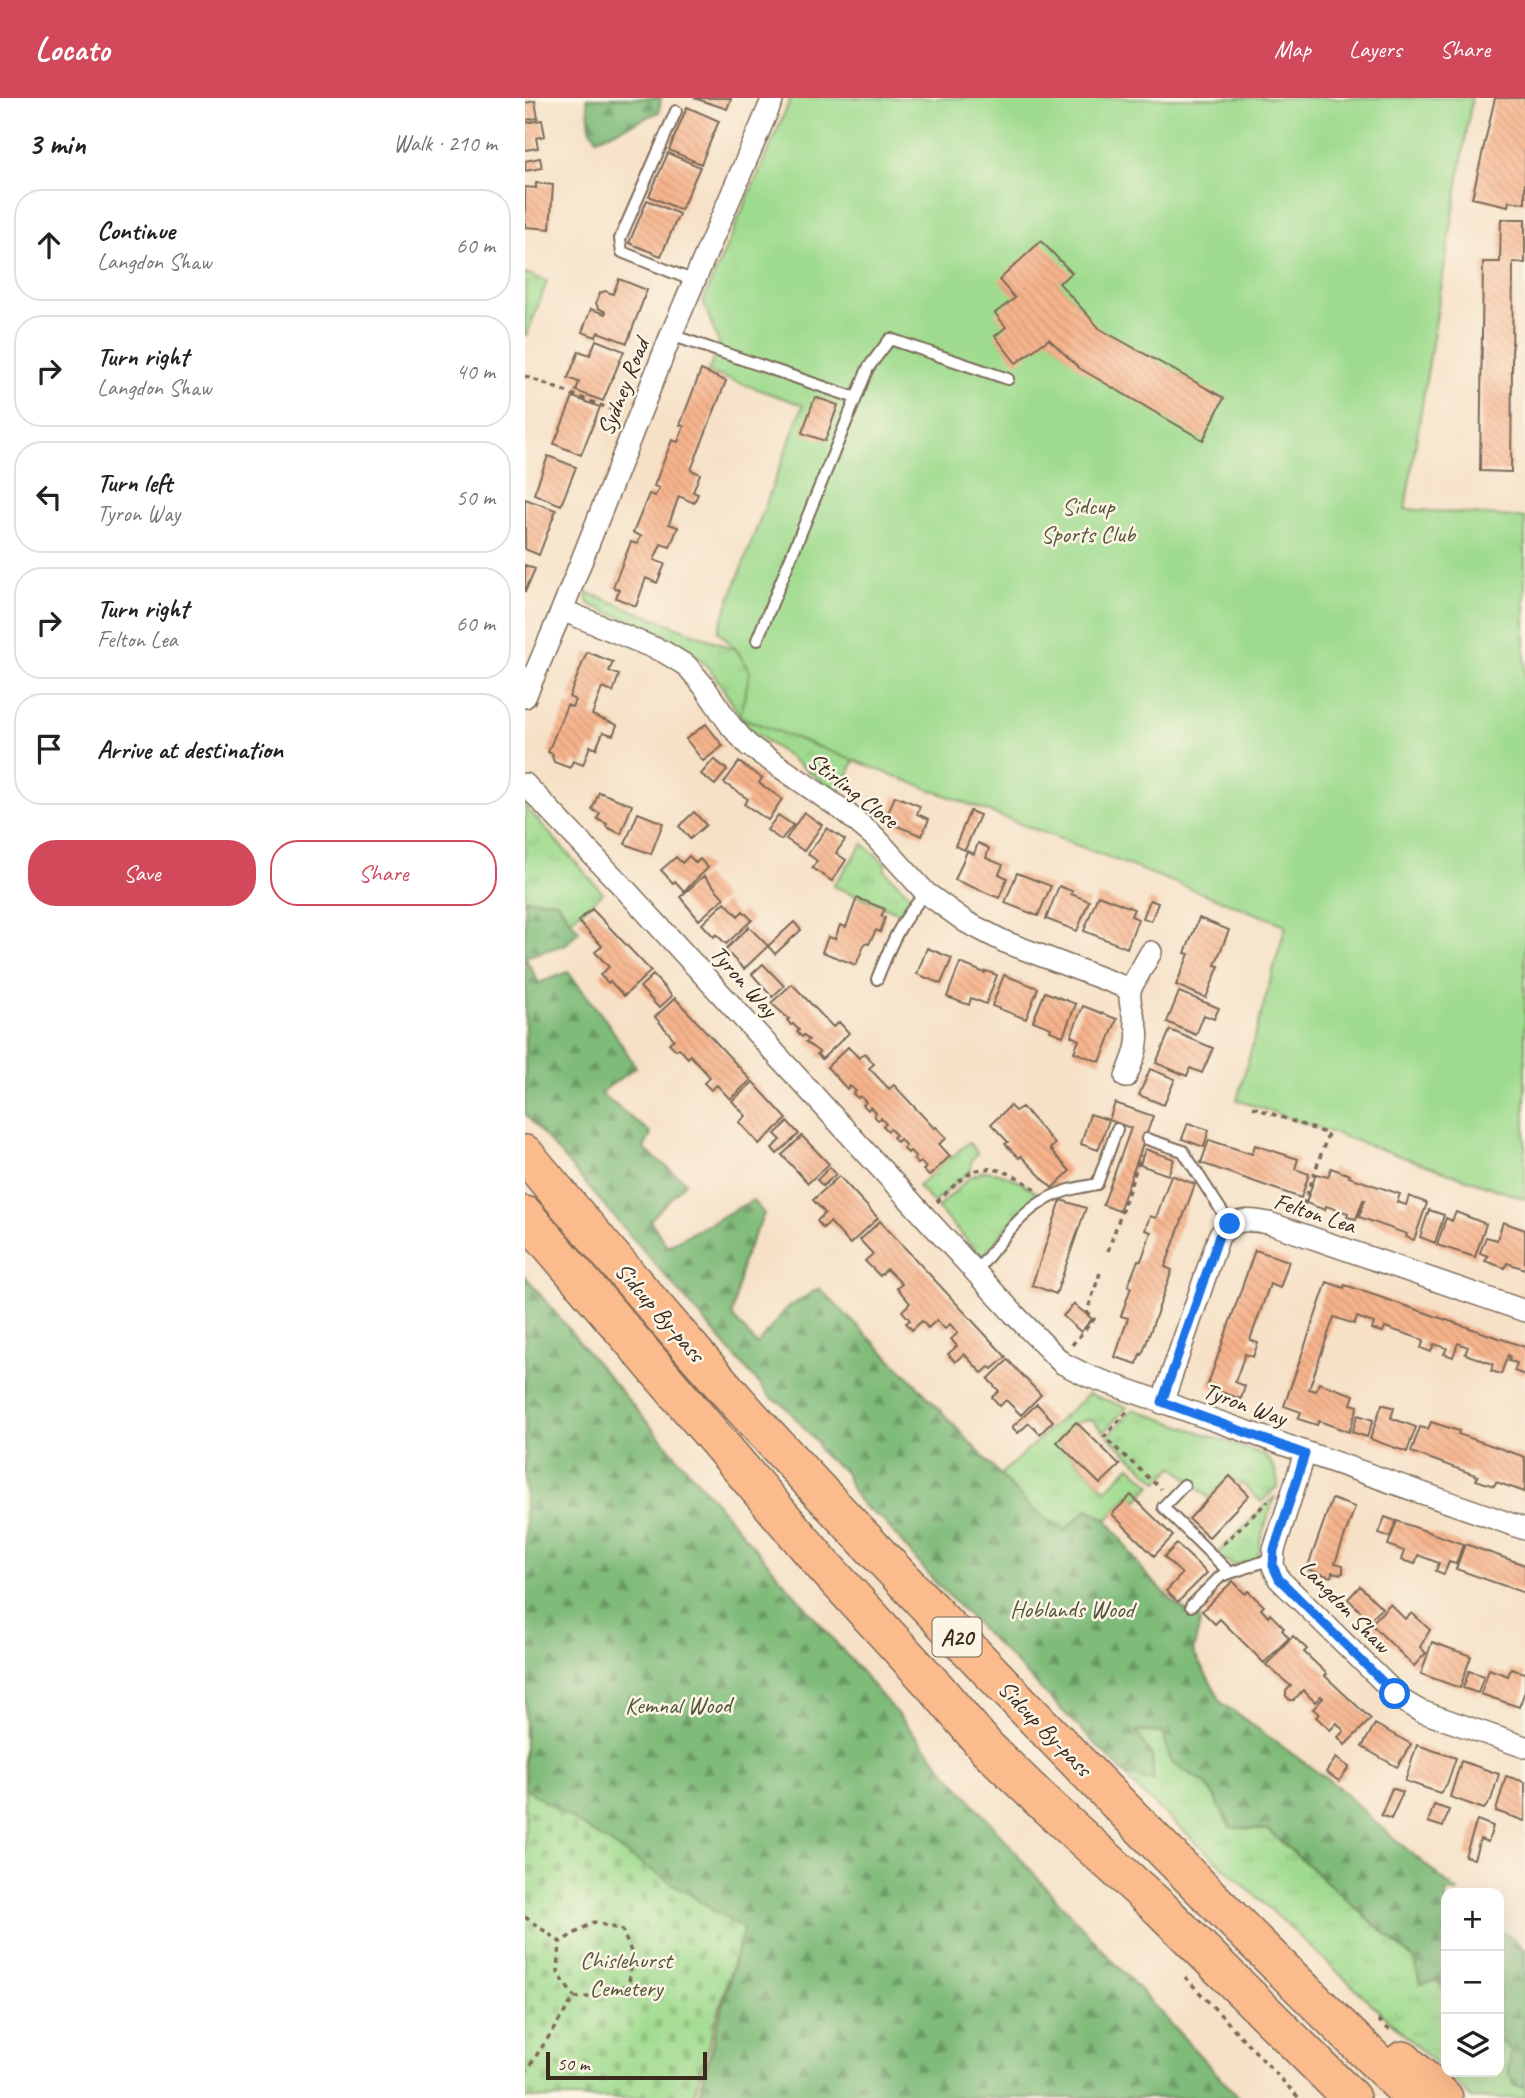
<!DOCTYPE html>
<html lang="en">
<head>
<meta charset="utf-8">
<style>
	:root { --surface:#fff; --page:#f6f6f6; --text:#222; --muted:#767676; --line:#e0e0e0; --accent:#d1495b }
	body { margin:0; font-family:Caveat,sans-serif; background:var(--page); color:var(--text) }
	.controls { position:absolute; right:21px; bottom:21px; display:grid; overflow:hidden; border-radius:14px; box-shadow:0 7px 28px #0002 }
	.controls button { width:63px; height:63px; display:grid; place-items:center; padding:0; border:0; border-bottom:2px solid var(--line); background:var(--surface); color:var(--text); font:35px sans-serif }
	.scale { position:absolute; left:21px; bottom:18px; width:161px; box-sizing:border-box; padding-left:7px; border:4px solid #3b2a1e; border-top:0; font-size:19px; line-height:24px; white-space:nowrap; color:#3b2a1e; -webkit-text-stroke:5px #fcf5e5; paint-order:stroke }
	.stop { position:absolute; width:21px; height:21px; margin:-16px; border:5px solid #1a73e8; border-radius:50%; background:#fff }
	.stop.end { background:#1a73e8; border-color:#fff; box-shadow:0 2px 7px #0008 }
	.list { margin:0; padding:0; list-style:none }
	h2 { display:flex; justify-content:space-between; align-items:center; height:91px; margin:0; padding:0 28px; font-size:30px }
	h2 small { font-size:23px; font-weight:400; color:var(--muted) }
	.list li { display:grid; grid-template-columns:46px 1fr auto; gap:21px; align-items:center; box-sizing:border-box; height:112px; margin:0 14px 14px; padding:0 14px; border:2px solid var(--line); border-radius:28px }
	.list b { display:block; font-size:26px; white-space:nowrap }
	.list p { margin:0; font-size:23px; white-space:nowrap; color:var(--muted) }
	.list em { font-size:23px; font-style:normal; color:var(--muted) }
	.actions { display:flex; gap:14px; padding:21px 28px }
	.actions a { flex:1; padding:16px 0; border:2px solid var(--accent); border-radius:28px; text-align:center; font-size:24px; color:var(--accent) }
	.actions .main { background:var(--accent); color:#fff }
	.icon { flex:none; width:38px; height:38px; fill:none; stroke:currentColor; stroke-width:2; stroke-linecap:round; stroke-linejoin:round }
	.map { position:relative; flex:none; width:1000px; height:2000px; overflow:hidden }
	header { display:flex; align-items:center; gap:42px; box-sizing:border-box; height:98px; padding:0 35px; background:var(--accent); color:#fff }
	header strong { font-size:33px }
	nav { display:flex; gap:38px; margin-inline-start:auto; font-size:24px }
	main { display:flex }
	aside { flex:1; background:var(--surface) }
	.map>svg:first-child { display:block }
</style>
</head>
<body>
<header>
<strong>Locato</strong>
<nav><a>Map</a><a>Layers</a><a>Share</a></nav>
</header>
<main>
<aside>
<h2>3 min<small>Walk · 210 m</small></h2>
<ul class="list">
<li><svg class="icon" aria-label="ahead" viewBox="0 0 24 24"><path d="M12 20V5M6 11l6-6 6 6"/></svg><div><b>Continue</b><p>Langdon Shaw</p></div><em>60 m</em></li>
<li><svg class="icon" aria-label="right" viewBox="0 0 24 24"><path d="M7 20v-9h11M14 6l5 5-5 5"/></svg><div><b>Turn right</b><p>Langdon Shaw</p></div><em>40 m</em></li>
<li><svg class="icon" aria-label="left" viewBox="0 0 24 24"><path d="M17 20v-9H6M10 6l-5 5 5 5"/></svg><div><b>Turn left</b><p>Tyron Way</p></div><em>50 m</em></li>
<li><svg class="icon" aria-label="right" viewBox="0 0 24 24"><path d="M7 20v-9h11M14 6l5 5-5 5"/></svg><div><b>Turn right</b><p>Felton Lea</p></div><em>60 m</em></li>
<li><svg class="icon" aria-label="arrive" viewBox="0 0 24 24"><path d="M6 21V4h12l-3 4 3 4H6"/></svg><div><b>Arrive at destination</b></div></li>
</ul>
<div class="actions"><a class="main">Save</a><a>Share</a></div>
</aside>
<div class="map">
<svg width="1000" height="2000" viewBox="0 0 1000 2000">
	<defs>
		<pattern id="grass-tufts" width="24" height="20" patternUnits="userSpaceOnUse" patternTransform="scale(1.75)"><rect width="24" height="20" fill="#9fdb8e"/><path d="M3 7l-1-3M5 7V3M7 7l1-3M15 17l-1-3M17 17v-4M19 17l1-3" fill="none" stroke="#8abc7a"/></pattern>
		<pattern id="forest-firs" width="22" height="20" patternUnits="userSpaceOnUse" patternTransform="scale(1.75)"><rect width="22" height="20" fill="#7fbb79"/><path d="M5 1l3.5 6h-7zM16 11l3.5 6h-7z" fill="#699863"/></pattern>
		<pattern id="cemetery-stones" width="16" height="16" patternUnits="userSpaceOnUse" patternTransform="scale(1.75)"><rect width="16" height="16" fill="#9fdb8e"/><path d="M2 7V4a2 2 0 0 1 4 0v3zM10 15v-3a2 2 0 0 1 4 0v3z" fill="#8abc7a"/></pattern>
		<pattern id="building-back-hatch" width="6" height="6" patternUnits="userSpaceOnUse" patternTransform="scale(1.75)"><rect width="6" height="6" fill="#f6b38c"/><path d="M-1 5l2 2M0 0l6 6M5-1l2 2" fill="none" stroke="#d49a78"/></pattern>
	</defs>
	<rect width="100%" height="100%" fill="#fcf5e5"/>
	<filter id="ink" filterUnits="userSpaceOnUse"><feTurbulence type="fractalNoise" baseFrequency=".0143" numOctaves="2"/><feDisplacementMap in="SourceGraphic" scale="14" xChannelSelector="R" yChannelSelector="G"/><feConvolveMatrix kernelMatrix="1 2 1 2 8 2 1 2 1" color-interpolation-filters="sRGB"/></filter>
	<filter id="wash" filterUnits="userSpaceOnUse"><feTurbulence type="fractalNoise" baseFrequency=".00686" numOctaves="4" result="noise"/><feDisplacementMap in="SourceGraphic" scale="28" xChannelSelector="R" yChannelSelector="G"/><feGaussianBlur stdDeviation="1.57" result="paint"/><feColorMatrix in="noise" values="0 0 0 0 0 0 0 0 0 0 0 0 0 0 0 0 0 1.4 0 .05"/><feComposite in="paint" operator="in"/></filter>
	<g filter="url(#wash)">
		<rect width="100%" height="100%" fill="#f6e1c7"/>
		<path fill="url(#grass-tufts)" stroke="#6d8256" stroke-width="2" d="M0,175L22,183L2,237H0Z
			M61,494L212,552L225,574L215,619L329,662L315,696L223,630C206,607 195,579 173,559C148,536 98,521 66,507L62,503Z
			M0,708L78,795L46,822L31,803L0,801Z
			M338,746L360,765V773L386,798L375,815L308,788Z
			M444,1044L452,1055L446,1063V1072L408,1105L393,1088L425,1058L427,1059Z
			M458,1073C480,1073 499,1085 516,1098L496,1113L457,1159L412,1110L445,1079Z
			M563,1296L602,1309L579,1334L566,1321L551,1324L532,1344L581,1392L605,1368L626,1387L612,1403L605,1397L582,1422L563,1411L540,1433L505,1409L475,1377Z
			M608,1311L740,1357C749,1367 752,1375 753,1388L736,1404L717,1385L715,1387L705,1379L684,1400L649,1368L633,1384L583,1338Z
			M750,1398L735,1443L733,1462C714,1467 707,1471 692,1456Z
			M610,1633L638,1635L646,1664L681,1686L692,1703L705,1729L743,1732L913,1882L921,1897V1974H974V1940L986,1953L1000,1975V2000H947L757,1822L609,1688L601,1677L628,1683L627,1658Z"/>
		<path fill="url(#forest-firs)" stroke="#5d724c" stroke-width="2" d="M62,0H136L134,14L72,41L65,30Z
			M0,801L31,803L54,833L41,846L0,859L14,885L43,874L83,925L111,969L75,995L126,1035L119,1051L161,1084L125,1122L142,1148L228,1102L239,1116L218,1162L207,1218L232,1247L260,1212L294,1190L387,1282L505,1409L539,1433L563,1411L582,1422L622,1478L653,1508L676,1521L668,1554L697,1605L813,1689L852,1726L934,1795H921V1897L913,1882L895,1886L890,1862L743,1732L705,1729L692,1703L681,1686L646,1664L638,1635L611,1633L627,1658L629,1683L601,1677L409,1483L357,1421C346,1415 335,1407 329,1395C325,1389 324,1381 320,1375C310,1361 295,1364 292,1344L257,1305L247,1301L0,1016Z
			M0,1178L69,1262L521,1790L714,2000H173L218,1831L0,1691Z
			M974,1830L1000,1851V1989L989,1988L983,1973L986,1953L974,1940Z"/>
		<path fill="url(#cemetery-stones)" stroke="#6d8256" stroke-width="2" d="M0,1691L218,1831L168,2000H0Z"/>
		<path fill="#9fdb8e" stroke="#6d8256" stroke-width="2" d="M266,0H947L880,411L1000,420V1101L712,1002L761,827L215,619L225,574L212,552L193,533L278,307L183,274L194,246L178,203Z"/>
		<g id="blocks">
			<path fill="url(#building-back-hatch)" d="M169,0H206L202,11Z
				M970,0H1000V105L984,103L983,108L947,100Z
				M10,3L13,20L0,22V5Z
				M162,9L194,23L176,66L144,52Z
				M17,22L20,38L11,40L13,50L0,52V25Z
				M143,55L175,69L156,112L124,98Z
				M15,60L17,70L0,73V63Z
				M11,85L28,87L25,131L0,129V89L11,90Z
				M122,102L154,116L136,158L104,145Z
				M976,121H1000V165L988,164L986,374L955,373L958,164H975Z
				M516,143L547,175L534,185L575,231L699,300L678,342L554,270L524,241L491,265L470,238L481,229L470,215L490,200L474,182Z
				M94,181L122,192L102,245L73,234L71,239L57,234L66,211L80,216L81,214L73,210L71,205L75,195L80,193L88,196Z
				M71,242L99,253L78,303L51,293L54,284L43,280L54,253L65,257Z
				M176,272L201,283L166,372L175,376L168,394L173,396L169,405L154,398L144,426L153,429L145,449L136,446L129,462L140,466L132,485L121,480L111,508L91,500L94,492L88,489L106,444L112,446L116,438L108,435L124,396L130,398L134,390L129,388L147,342L153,344L159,328L155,327Z
				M48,299L75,309L56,357L29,346Z
				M290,299L313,307L300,343L277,335Z
				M23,358L51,369L36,407L9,396Z
				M0,401L31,412L14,457L0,451Z
				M0,467L10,471L0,494Z
				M62,554L88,564L84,573L94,577L88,594L77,590L67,617L92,627L88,637L78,634L71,651L65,648L58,667L48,663L45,670L29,664L27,658L28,656L23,654L42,607L47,609L50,602L44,599Z
				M181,626L198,648L178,663L161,641Z
				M189,661L202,672L190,687L176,676Z
				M214,664L237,680L234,685L257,701L243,722L219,706L223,701L199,685Z
				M74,694L107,707L96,736L81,729L82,726L72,721L75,715L67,712Z
				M370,698L395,708L392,716L404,721L397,738L360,723Z
				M445,713L455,717L440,752L430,748Z
				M169,714L181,727L165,741L154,728Z
				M279,714L297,727L279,753L261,741Z
				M113,715L138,725L126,756L100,746Z
				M253,717L268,727L256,742L242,732Z
				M302,730L320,742L311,755L321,762L307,783L287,770L292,763L283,756Z
				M453,745L464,750L461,760L478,767L474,776L482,780L474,800L430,782L442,753L449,756Z
				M164,758L171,765L175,761L183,770L159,793L150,783L148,785L136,772L151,759L157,765Z
				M492,775L526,788L513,818L480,805Z
				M179,778L199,800L174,822L155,799Z
				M534,788L547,793L546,796L564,803L552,833L521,821Z
				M573,797L609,811L606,818L613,821L602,850L559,833Z
				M332,800L360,811L356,818L360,820L355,834L351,832L344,846L340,845L331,867L297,854L303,839L310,841L315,827L321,829Z
				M625,802L633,805L626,823L618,820Z
				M200,804L213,818L218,813L227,822L201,846L191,836L189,839L177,826Z
				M67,811L126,873L99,898L85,883L83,885L75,877L84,869L70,854L77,848L53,823Z
				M674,820L704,832L690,867L694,868L681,900L651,887L664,856L660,855Z
				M269,824L276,832L250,856L243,848L219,871L200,852L224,829L243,848Z
				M402,850L427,860L416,886L392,876Z
				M435,865L460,875L461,873L472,877L461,906L446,900L444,907L422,899Z
				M238,866L259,888L247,899L227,876Z
				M128,877L147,898L134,910L115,889Z
				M479,877L513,890L501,921L467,908Z
				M267,886L308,929L314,924L324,935L297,961L292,956L294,954L281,944L284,942L279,937L277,939L272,934L274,932L268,926L266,927L262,922L264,921L246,905Z
				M520,894L551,906L538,938L525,933L526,930L508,923Z
				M654,894L694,910L689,921L679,917L671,937L642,924Z
				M150,900L226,982L205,1001L192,987L186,992L179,985L185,979L165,957L163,960L154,950L151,952L144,945L149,941L130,919Z
				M558,908L592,921L575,964L549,954L554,942L546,938Z
				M645,932L688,950L677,975L665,970L662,978L631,965Z
				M323,949L334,960L340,955L349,966L344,970L364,991L369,987L409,1030L411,1029L422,1040L414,1046L425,1058L404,1078L398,1072L401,1070L396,1064L393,1066L388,1061L391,1059L385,1053L383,1055L378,1050L381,1048L375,1041L372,1044L368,1039L371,1037L365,1031L363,1033L358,1028L361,1026L356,1020L353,1022L349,1018L351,1015L345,1009L343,1012L338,1007L341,1004L335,998L333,1000L328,996L331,993L325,988L322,991L302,969Z
				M625,971L650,981L639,1007L614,997Z
				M228,984L262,1021L234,1046L214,1024L221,1018L207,1003Z
				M590,1005L628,1018L594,1113L578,1107L606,1030L584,1022Z
				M485,1008L490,1013L497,1009L500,1012L530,1046L525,1051L545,1073L527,1090L496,1058L494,1060L480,1046L483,1044L466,1026Z
				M565,1016L584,1022L573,1052L556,1046Z
				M263,1024L274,1036L252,1056L247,1050L256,1042L250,1036Z
				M663,1025L684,1032L679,1049L657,1041Z
				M277,1038L304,1066L283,1085L257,1057Z
				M684,1042L727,1056L730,1047L773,1061L770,1071L784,1076L776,1100L676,1065Z
				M620,1051L649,1061L643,1077L615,1067Z
				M305,1069L311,1076L298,1088L292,1082Z
				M806,1070L825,1077L824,1079L875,1096L872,1104L881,1107L884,1098L902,1105L889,1142L881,1139L882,1136L834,1119L840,1102H838L831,1121L822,1119L823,1115L813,1112L801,1108L800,1112L781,1105L791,1076L803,1079Z
				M646,1077L670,1086L640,1169L647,1172L617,1257L615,1256L612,1266L590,1259L603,1220L596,1218L606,1189L603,1188L613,1162L616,1163L626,1134L620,1132L625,1118L631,1120Z
				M314,1078L353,1120L325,1146L305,1124L298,1130L292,1123L300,1115L288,1102Z
				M536,1102L561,1110L531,1196L507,1187Z
				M904,1112L919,1117L910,1145L895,1139Z
				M931,1114L961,1126L950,1159L912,1147L921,1120L927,1123Z
				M355,1123L481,1259L467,1271L464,1269L457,1275L439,1256L430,1264L423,1256L432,1248L426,1241L433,1235L425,1226L420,1231L412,1222L403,1230L397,1223L387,1232L381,1225L385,1222L377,1213L385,1205L372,1190L377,1186L362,1171L355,1178L340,1163L348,1156L335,1142Z
				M978,1124L1000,1132V1171L982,1165L980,1170L960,1163L963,1158L955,1155L961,1139L972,1142Z
				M730,1152L764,1163L755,1190L745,1186L725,1242L733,1245L728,1259L720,1256L710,1284L720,1288L716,1301L682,1289Z
				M802,1184L819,1190L820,1187L1000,1249V1277L989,1273L992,1265L984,1263L985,1258L983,1257L976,1276L966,1273L968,1266L940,1256L943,1249L933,1245L928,1259L919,1256L922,1250L909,1246L906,1254L896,1250L899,1242L860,1229L858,1234L847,1231L849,1225L832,1219L829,1226L809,1219L784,1291L791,1293L794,1285L829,1297L826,1306L833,1308L824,1334L794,1323L792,1327L773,1321L776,1314L759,1308Z
				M549,1206L567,1221L556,1234L538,1218Z
				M483,1262L516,1297L496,1317L481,1302L475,1308L467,1299L474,1293L463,1281Z
				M512,1306L528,1323L515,1336L504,1325L493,1335L487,1329Z
				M857,1306L869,1310L866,1320L891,1329L882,1354L845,1341Z
				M833,1317L848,1322L842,1339L827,1334Z
				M551,1324L595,1367L575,1386L532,1344Z
				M906,1324L934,1333L933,1336L1000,1359V1394L971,1384L969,1388L951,1382L953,1378L886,1354L895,1329L903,1331Z
				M705,1378L724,1397L684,1439L664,1421Z
				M606,1397L648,1438L629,1458L587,1416Z
				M807,1401L830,1409L810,1465L818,1467V1475L815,1476L807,1474L806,1479L782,1471Z
				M860,1419L871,1423L865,1439L854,1435Z
				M872,1423L938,1446L931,1466L924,1464L919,1476L911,1473L914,1465L893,1457L890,1466L876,1462L879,1453L863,1447Z
				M652,1446L682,1475L653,1504L641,1493L657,1476L639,1459Z
				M940,1446L1000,1467V1495L931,1471Z
				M708,1483L720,1496L723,1493L739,1508L736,1511L743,1519L745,1516L759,1530L757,1532L764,1540L739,1565L695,1521L690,1526L677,1513Z
				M835,1488L857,1510L844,1522L823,1501Z
				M865,1506L880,1521L887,1515L905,1532L895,1549L901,1555L889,1568L846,1526Z
				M768,1538L782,1551L779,1554L802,1576L800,1578L846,1621L820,1647L813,1639L819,1633L812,1625L805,1632L791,1619L794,1616L788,1611L798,1600L796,1598L790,1604L778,1592L769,1602H765L761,1598V1593L766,1588L741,1567Z
				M907,1544L946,1558L935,1590L896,1576Z
				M964,1571L983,1578L986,1571L1000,1575V1593L994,1609L956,1596Z
				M944,1573L959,1578L953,1595L938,1590Z
				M850,1626L886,1646L872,1669L837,1649Z
				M892,1647L931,1660L922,1686L915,1695L880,1683Z
				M811,1660L824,1669L814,1683L801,1674Z
				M936,1663L974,1676L966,1702L959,1711L925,1699Z
				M981,1678L1000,1684V1723L971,1713Z
				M867,1690L878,1694L866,1721L856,1717Z
				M909,1707L924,1712L918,1729L903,1724Z
				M952,1722L968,1728L963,1744L955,1741L949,1761L940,1758Z"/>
		</g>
	</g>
	<g filter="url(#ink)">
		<use href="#blocks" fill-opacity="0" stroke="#7c6a59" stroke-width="2"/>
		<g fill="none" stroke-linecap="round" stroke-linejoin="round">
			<defs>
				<path id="lane" d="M151,13L95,141L97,154L169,183
					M146,237L331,300L232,542
					M331,300L343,270L365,241L483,281
					M352,881C366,846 375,823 401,795
					M622,1041L658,1053L705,1126
					M450,1175C472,1149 493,1115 524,1100C539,1092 556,1089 572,1086L592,1031
					M659,1387L638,1409L704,1474
					M666,1508L696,1478L749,1460"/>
				<path id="street" d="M37,512L139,554L162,568L178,587L206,628L223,647L319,713L351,740L401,795L441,824L480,844L605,891C604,908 608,915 612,930C615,947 607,964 601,979
					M0,599L37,512L146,237L248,0
					M0,686L99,790L488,1215L537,1265L563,1278L1000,1431
					M605,891L626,854
					M637,1305L694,1138C711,1120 719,1121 744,1125L1000,1213
					M780,1355L749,1452L748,1468L754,1481L878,1603L895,1613L1000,1649"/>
				<path id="highway" d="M0,1056C74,1144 148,1232 225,1318C317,1419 412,1518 507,1617C632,1746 759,1875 889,2000
					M0,1117L299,1468L411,1590L462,1650L522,1708L636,1811L826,2000
					M878,1962L919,2000"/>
			</defs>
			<use href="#lane" stroke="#7c6a59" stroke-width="14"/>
			<use href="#street" stroke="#7c6a59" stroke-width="24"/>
			<use href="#highway" stroke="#7c6a59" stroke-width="40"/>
			<path stroke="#7c6a59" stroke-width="3.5" stroke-dasharray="5 5" stroke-linecap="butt" d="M0,278L93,314
				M728,1009L803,1036L776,1114
				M412,1104C422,1095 431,1084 442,1077C464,1062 491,1077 510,1091
				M583,1153L616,1057
				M547,1247L569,1221L562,1214L575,1175
				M602,1314L579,1339L636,1391
				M698,1446L743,1403
				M0,1819L35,1844L33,1875L49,1899
				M660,1879L774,2000
				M853,1922L868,1935
				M0,1975L49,1900L77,1898L104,1886L107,1856L97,1832L69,1824L35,1844"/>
			<use href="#lane" stroke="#fff" stroke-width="10"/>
			<use href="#street" stroke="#fff" stroke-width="21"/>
			<use href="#highway" stroke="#fbbb8c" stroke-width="37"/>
		</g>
	</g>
	<g fill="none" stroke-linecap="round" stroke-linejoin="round" filter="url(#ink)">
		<path stroke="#1a73e8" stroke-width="9" d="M705,1126L694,1138L637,1304L780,1356L749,1452L748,1468L754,1481L870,1596"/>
	</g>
	<g text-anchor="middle" stroke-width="5" stroke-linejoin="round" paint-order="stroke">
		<rect fill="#fcf5e5" stroke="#75675a" stroke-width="2" x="407.5" y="1519.5" width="49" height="39" rx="5"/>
		<g font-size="23" font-weight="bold" fill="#3b2a1e">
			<text x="432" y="1547">A20</text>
		</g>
		<g font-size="24" fill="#3b2a1e" stroke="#fcf5e5">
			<text transform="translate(98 289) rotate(-68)" y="8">Sydney Road</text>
			<text transform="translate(328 692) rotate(38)" y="8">Stirling Close</text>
			<text transform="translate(219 883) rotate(48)" y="8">Tyron Way</text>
			<text transform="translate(790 1115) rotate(18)" y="8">Felton Lea</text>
			<text transform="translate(135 1214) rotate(49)" y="8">Sidcup By-pass</text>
			<text transform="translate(720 1306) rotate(20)" y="8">Tyron Way</text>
			<text transform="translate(820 1508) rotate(46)" y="8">Langdon Shaw</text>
			<text transform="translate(520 1630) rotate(46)" y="8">Sidcup By-pass</text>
		</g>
		<g font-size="24" fill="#54563a" stroke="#fcf5e5">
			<text x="563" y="416">Sidcup<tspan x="563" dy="28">Sports Club</tspan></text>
			<text x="547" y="1519">Hoblands Wood</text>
			<text x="153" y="1615">Kemnal Wood</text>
			<text x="101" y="1870">Chislehurst<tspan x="101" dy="28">Cemetery</tspan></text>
		</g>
	</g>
</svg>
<div class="controls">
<button>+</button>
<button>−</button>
<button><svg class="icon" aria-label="layers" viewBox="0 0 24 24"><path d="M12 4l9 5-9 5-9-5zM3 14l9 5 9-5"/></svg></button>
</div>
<div class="scale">50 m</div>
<div class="stop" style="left:870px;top:1596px"></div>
<div class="stop end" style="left:705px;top:1126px"></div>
</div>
</main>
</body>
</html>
